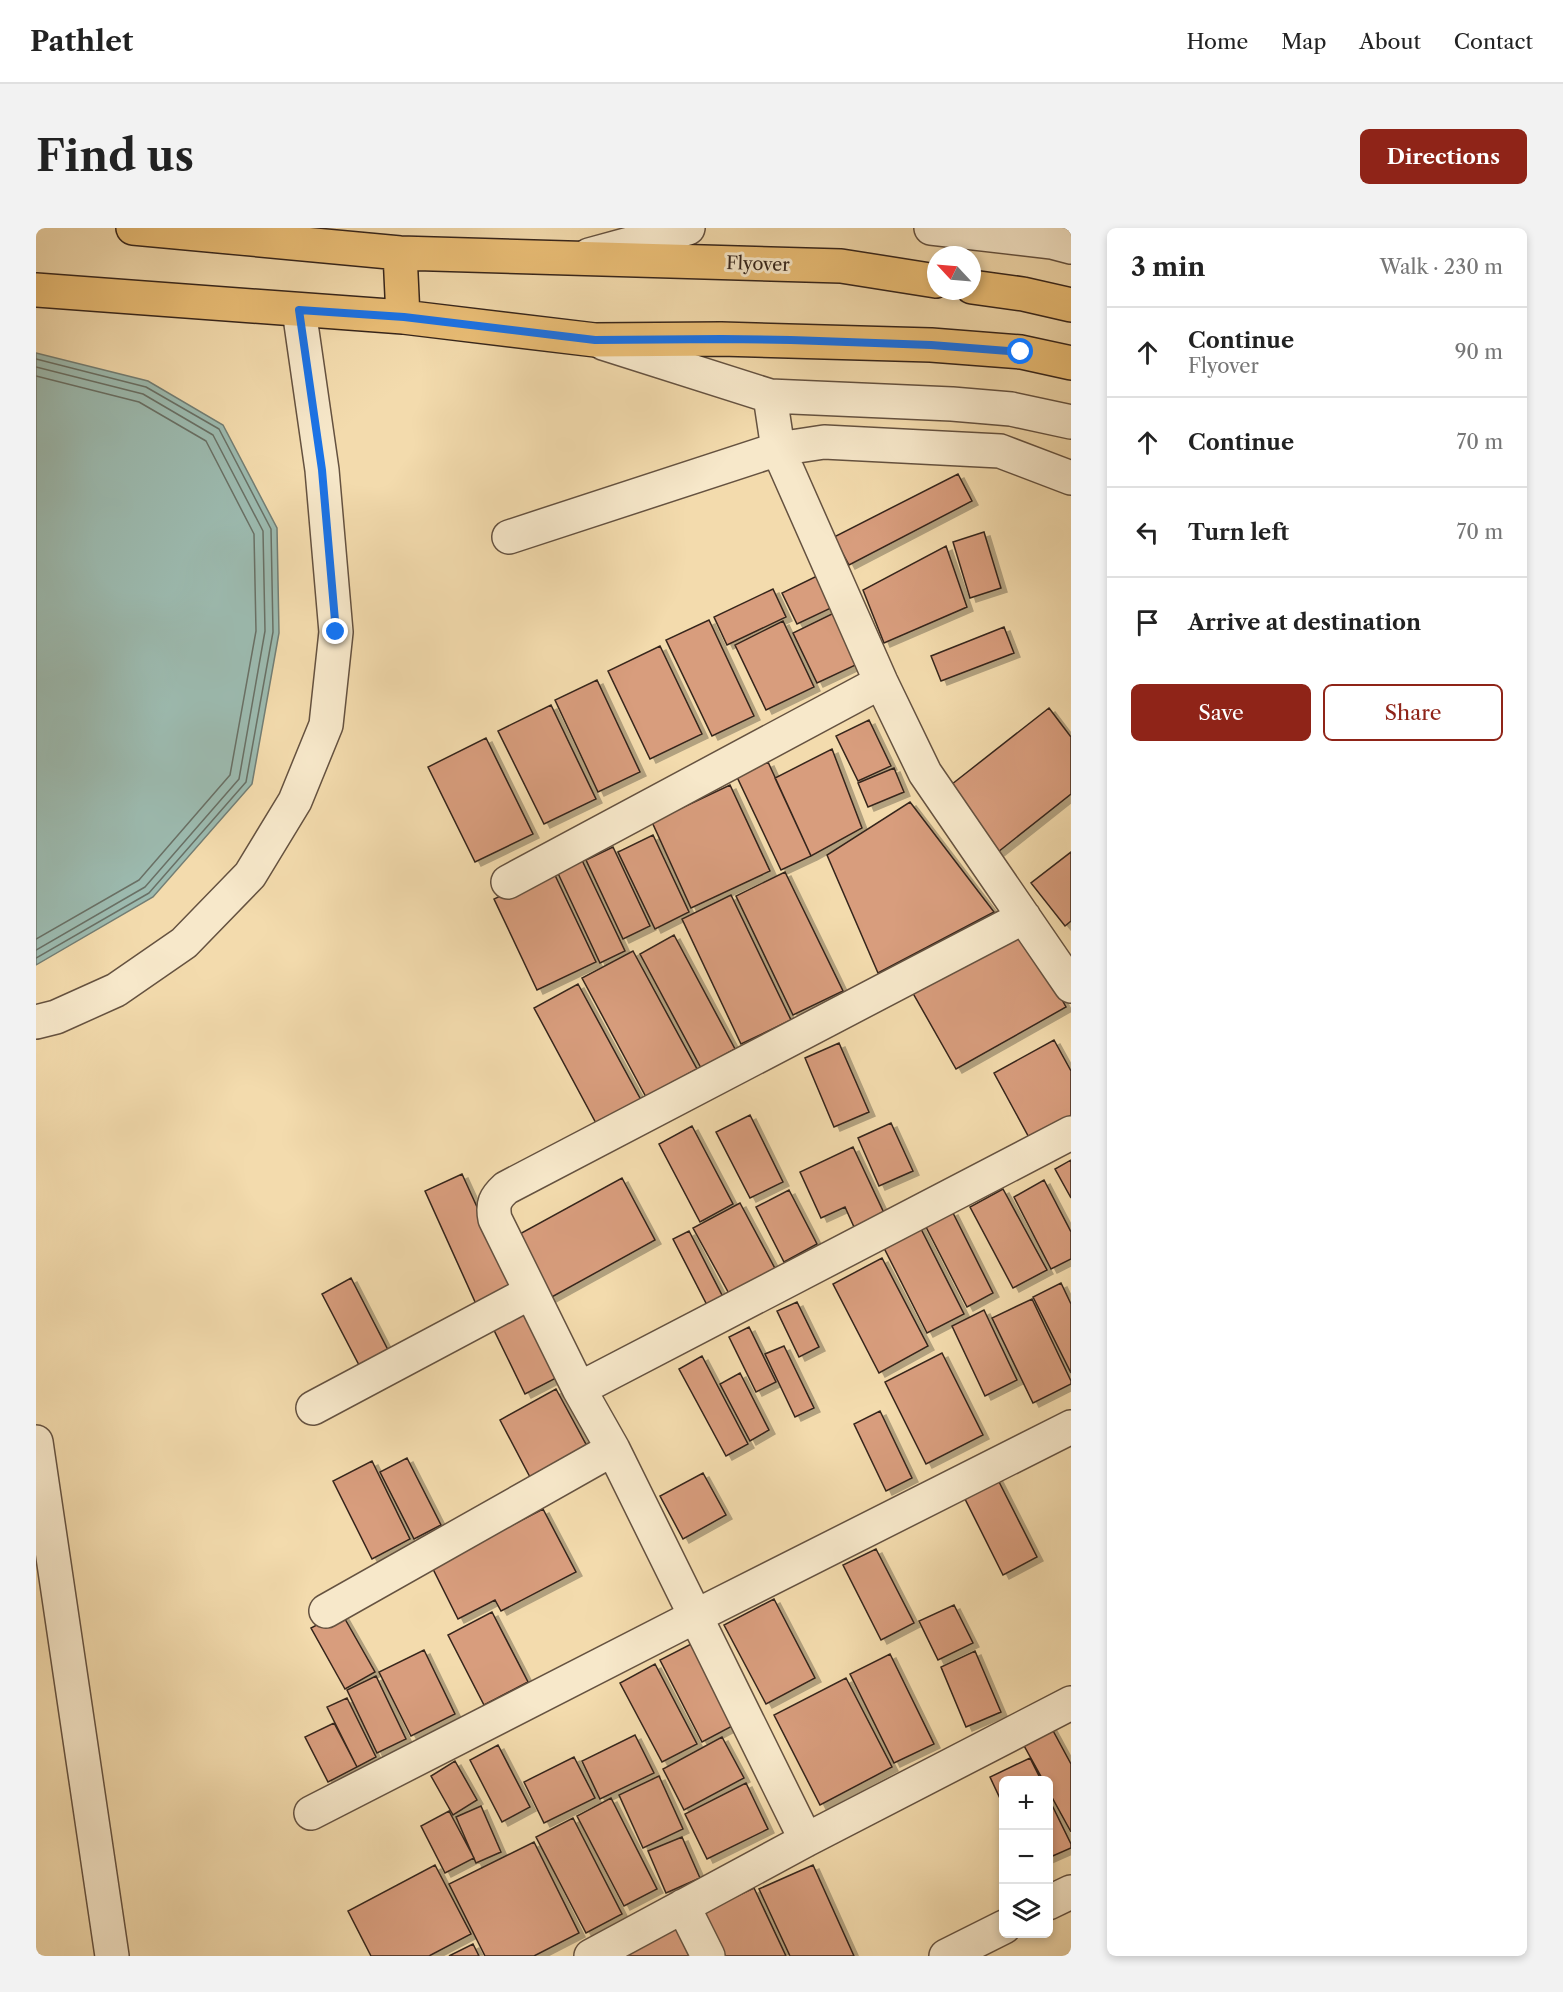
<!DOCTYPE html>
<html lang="en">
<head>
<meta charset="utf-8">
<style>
	:root { --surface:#fff; --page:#f2f2f2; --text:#222; --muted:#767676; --line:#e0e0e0; --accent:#8f2418 }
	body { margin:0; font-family:"Libre Caslon Text",serif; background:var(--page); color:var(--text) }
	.controls { position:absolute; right:18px; bottom:18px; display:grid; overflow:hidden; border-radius:9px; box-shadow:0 3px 9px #0003 }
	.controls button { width:54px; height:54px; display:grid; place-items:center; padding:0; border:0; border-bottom:2px solid var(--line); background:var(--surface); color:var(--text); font:30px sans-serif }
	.compass { position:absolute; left:891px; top:18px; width:54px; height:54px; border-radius:50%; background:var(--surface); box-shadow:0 3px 9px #0003; rotate:296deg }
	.stop { position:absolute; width:18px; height:18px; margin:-14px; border:4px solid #1a73e8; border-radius:50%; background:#fff }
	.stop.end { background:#1a73e8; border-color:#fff; box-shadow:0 2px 6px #0008 }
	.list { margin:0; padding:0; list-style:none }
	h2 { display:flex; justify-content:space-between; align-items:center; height:78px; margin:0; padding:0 24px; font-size:26px }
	h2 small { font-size:20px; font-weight:400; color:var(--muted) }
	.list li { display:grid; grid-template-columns:39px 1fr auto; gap:18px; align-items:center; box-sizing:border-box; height:90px; padding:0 24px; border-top:2px solid var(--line) }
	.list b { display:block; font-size:22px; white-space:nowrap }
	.list p { margin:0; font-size:20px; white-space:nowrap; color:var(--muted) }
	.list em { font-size:20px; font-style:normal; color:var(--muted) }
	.actions { display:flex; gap:12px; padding:18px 24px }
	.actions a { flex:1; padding:14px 0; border:2px solid var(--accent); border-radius:9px; text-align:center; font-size:21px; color:var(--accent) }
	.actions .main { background:var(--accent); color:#fff }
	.icon { flex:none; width:33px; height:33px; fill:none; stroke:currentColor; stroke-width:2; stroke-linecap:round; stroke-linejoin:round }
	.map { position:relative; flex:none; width:1035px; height:1728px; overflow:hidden; border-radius:9px }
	header { display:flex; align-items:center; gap:36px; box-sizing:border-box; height:84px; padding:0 30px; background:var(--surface); border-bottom:2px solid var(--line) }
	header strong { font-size:28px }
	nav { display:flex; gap:33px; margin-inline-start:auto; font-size:21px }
	.intro { display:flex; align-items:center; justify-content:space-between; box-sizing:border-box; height:144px; padding:0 36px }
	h1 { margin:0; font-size:42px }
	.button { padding:15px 27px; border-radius:9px; background:var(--accent); color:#fff; font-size:21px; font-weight:700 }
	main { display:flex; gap:36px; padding:0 36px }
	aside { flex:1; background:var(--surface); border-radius:9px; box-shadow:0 3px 9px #0003 }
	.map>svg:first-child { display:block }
</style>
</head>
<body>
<header>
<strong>Pathlet</strong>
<nav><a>Home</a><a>Map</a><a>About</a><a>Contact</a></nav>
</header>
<div class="intro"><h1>Find us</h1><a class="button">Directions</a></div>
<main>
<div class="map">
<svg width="1035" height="1728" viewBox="0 0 1035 1728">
	<defs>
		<filter id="shadow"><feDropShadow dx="6" dy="4" stdDeviation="0" flood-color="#0004"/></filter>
	</defs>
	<rect width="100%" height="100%" fill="#f3dbad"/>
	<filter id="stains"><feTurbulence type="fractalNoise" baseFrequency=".00333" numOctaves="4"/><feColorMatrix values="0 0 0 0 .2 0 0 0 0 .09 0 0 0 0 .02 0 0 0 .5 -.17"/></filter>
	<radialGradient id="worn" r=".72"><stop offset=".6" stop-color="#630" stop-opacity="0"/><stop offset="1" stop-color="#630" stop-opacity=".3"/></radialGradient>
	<path fill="#9cbaaf" stroke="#737e74" stroke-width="1.5" d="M0,125L112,153L187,197L241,300L243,405L216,556L117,669L0,737Z"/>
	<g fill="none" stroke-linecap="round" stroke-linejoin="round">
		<path stroke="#697065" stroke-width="1.5" d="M0,131L110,159L183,201L235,301L237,404L210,554L113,665L0,730
			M0,139L107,166L177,207L227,303L229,403L203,551L109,659L0,722
			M0,148L103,174L170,213L218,306L220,403L194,547L103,652L0,711"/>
	</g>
	<path fill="#d89d7d" stroke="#36251b" stroke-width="1.5" filter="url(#shadow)" d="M922,246L936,273L813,337L798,309Z
		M948,304L965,360L934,370L917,314Z
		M910,318L931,379L848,415L827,362Z
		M781,348L795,380L761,396L746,365Z
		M737,361L750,389L691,417L678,389Z
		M802,383L826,434L781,455L757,405Z
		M673,392L718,488L676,508L630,412Z
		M747,393L778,459L730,482L699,417Z
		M968,399L978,425L905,453L895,428Z
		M624,418L666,506L614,531L572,443Z
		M561,452L604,544L562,564L519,472Z
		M515,477L560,571L508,596L462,503Z
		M1013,480L1035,509V566L962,624L911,560Z
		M833,492L855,538L822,553L800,508Z
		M450,510L497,606L439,634L392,539Z
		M796,521L826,600L775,628L739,550Z
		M732,534L775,628L745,642L701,549Z
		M858,540L868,564L832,579L822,555Z
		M694,557L734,643L655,680L616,594Z
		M874,574L958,684L842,745L791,627Z
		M617,607L653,684L619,701L582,624Z
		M577,619L614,698L587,711L550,632Z
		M1035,624V693L1029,698L995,655Z
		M544,628L589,723L564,735L519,639Z
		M517,643L560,734L501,762L458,671Z
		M749,644L807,763L757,787L700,668Z
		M695,667L755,792L705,816L646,691Z
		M985,698L1030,779L920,841L874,760Z
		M638,707L699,821L665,840L604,726Z
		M597,723L661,841L610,869L546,750Z
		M542,756L605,872L561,897L498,780Z
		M1018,812L1035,843V894L996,915L958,845Z
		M803,815L833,884L798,899L769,830Z
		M714,887L747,954L714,970L680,904Z
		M855,895L877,943L843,958L822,910Z
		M656,898L697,976L664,994L623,916Z
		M817,919L848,985L818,999L809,979L785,990L764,944Z
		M1035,932V970L1019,941Z
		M426,946L477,1058L440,1076L389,963Z
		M586,950L619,1012L514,1070L480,1008Z
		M1008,952L1035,1004V1031L1015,1041L978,969Z
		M967,961L1011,1042L977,1060L934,979Z
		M753,962L781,1016L748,1034L720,979Z
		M704,975L742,1046L696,1071L657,1000Z
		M916,983L957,1065L931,1079L889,997Z
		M883,997L928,1086L891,1105L846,1016Z
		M653,1003L688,1071L672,1079L637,1011Z
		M846,1030L892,1118L843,1145L797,1056Z
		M315,1050L352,1122L323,1137L286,1066Z
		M1025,1055L1035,1076V1145L997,1069Z
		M996,1071L1035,1153V1156L997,1175L956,1090Z
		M761,1074L783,1119L763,1129L741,1083Z
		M489,1080L522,1149L489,1166L455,1096Z
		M948,1082L981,1152L949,1168L916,1098Z
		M713,1099L740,1154L720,1164L693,1109Z
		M748,1118L778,1180L759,1189L729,1126Z
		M906,1125L947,1207L890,1236L849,1154Z
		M666,1128L712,1216L690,1228L643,1141Z
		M704,1145L733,1202L714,1213L684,1156Z
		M520,1161L552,1220L495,1251L464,1192Z
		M844,1183L876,1250L850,1263L818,1196Z
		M371,1230L405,1297L378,1311L344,1244Z
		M336,1233L374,1311L336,1331L297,1253Z
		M957,1242L1001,1329L967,1347L923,1259Z
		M667,1245L690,1287L647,1311L624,1268Z
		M507,1281L540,1344L465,1383L459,1372L422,1391L396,1339Z
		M840,1321L878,1395L845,1412L807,1337Z
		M738,1371L779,1450L730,1476L688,1397Z
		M918,1377L937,1415L902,1432L883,1393Z
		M305,1384L339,1444L309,1461L275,1400Z
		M456,1384L492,1454L448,1477L412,1407Z
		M661,1413L702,1495L666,1514L624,1432Z
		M388,1422L419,1486L375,1508L343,1444Z
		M939,1423L965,1484L930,1499L905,1439Z
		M854,1426L898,1516L858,1535L814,1446Z
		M619,1436L661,1516L626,1534L584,1455Z
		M340,1448L370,1511L341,1525L311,1462Z
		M810,1450L856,1539L784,1577L738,1487Z
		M311,1470L340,1529L321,1539L291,1479Z
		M298,1495L321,1539L292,1554L269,1509Z
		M1015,1499L1035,1536V1604L1012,1562V1552H1007L986,1514Z
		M599,1507L618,1545L564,1571L546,1533Z
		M686,1509L708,1550L648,1582L627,1541Z
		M462,1517L494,1579L466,1594L434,1532Z
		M538,1529L559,1570L508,1595L488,1554Z
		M994,1530L1005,1552H968V1579L954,1549Z
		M419,1533L441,1572L417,1587L395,1548Z
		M623,1548L647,1601L607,1620L583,1567Z
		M710,1555L732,1601L671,1631L649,1586Z
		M1012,1569L1035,1616V1620L1012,1630Z
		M575,1570L621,1661L588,1678L541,1588Z
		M445,1578L465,1624L440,1635L420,1589Z
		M413,1583L438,1630L409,1645L385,1598Z
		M537,1590L586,1686L550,1705L500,1609Z
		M646,1609L664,1650L630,1665L612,1623Z
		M498,1614L543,1705L498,1728H449L413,1656Z
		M399,1637L435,1706L393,1728H335L312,1683Z
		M777,1637L818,1728H754L723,1661Z
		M718,1660L750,1728H677L659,1688Z
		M646,1688L667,1728H580Z
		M437,1716L443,1728H413Z"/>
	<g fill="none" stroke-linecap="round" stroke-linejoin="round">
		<defs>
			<path id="minor" d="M895,0L1016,14L1035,19
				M553,27L652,0
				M567,115L734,168L916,176L975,181L1035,194
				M734,168L742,221L845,454L889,545L1035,758
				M473,309L742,221L788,214L964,223L1035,250
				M472,654L845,454
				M0,794L20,789L80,762L148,715L214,647L259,573L290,497L300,404L286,242L263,82
				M543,1161L1035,905
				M277,1180L495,1064
				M0,1214L76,1728
				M290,1383L577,1221
				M275,1585L660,1388L1035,1199
				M770,1612L577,1221L543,1161L459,991C456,976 459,970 470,960L988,689
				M1012,1675L1035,1664
				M647,1678L672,1728
				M555,1728L770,1612L1035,1475
				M910,1728L968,1699"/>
			<path id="major" d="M97,0L364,25L805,38L900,53
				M364,25L367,89
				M936,59L987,66L1035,77
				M0,62L367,89L559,112L685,111L895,117L985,124L1035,135"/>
		</defs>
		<use href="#minor" stroke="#655240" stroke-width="36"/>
		<use href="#major" stroke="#36251b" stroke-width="36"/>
		<use href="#minor" stroke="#f7e8ca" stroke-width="33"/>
		<use href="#major" stroke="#eabe76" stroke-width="33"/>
	</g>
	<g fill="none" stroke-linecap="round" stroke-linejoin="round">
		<path stroke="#1a73e8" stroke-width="8" d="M300,404L286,242L263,82L368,89L559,112L685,111L755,112L895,117L985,124"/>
	</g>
	<g text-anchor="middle" stroke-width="6" stroke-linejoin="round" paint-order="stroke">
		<g font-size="18" fill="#36251b" stroke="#f7e8ca">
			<text transform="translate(722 36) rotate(2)" y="6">Flyover</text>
		</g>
	</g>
	<rect width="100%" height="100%" filter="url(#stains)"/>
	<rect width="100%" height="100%" fill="url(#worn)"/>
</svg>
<div class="controls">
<button>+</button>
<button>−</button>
<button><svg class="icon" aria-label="layers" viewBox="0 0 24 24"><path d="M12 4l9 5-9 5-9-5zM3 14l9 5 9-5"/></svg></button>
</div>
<svg class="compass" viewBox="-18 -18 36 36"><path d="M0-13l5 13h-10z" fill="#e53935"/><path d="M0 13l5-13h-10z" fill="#767676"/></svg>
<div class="stop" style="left:985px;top:124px"></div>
<div class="stop end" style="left:300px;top:404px"></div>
</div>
<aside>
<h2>3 min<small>Walk · 230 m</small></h2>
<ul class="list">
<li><svg class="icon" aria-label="ahead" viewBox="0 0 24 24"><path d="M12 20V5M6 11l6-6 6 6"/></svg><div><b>Continue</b><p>Flyover</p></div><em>90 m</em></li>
<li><svg class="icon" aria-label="ahead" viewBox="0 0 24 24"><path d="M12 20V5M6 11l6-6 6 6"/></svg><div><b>Continue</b></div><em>70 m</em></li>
<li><svg class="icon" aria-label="left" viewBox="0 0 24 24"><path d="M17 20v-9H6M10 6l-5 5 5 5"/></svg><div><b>Turn left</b></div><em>70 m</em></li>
<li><svg class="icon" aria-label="arrive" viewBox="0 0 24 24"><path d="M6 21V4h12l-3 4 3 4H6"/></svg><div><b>Arrive at destination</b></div></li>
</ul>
<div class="actions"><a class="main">Save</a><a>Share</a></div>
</aside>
</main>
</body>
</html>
